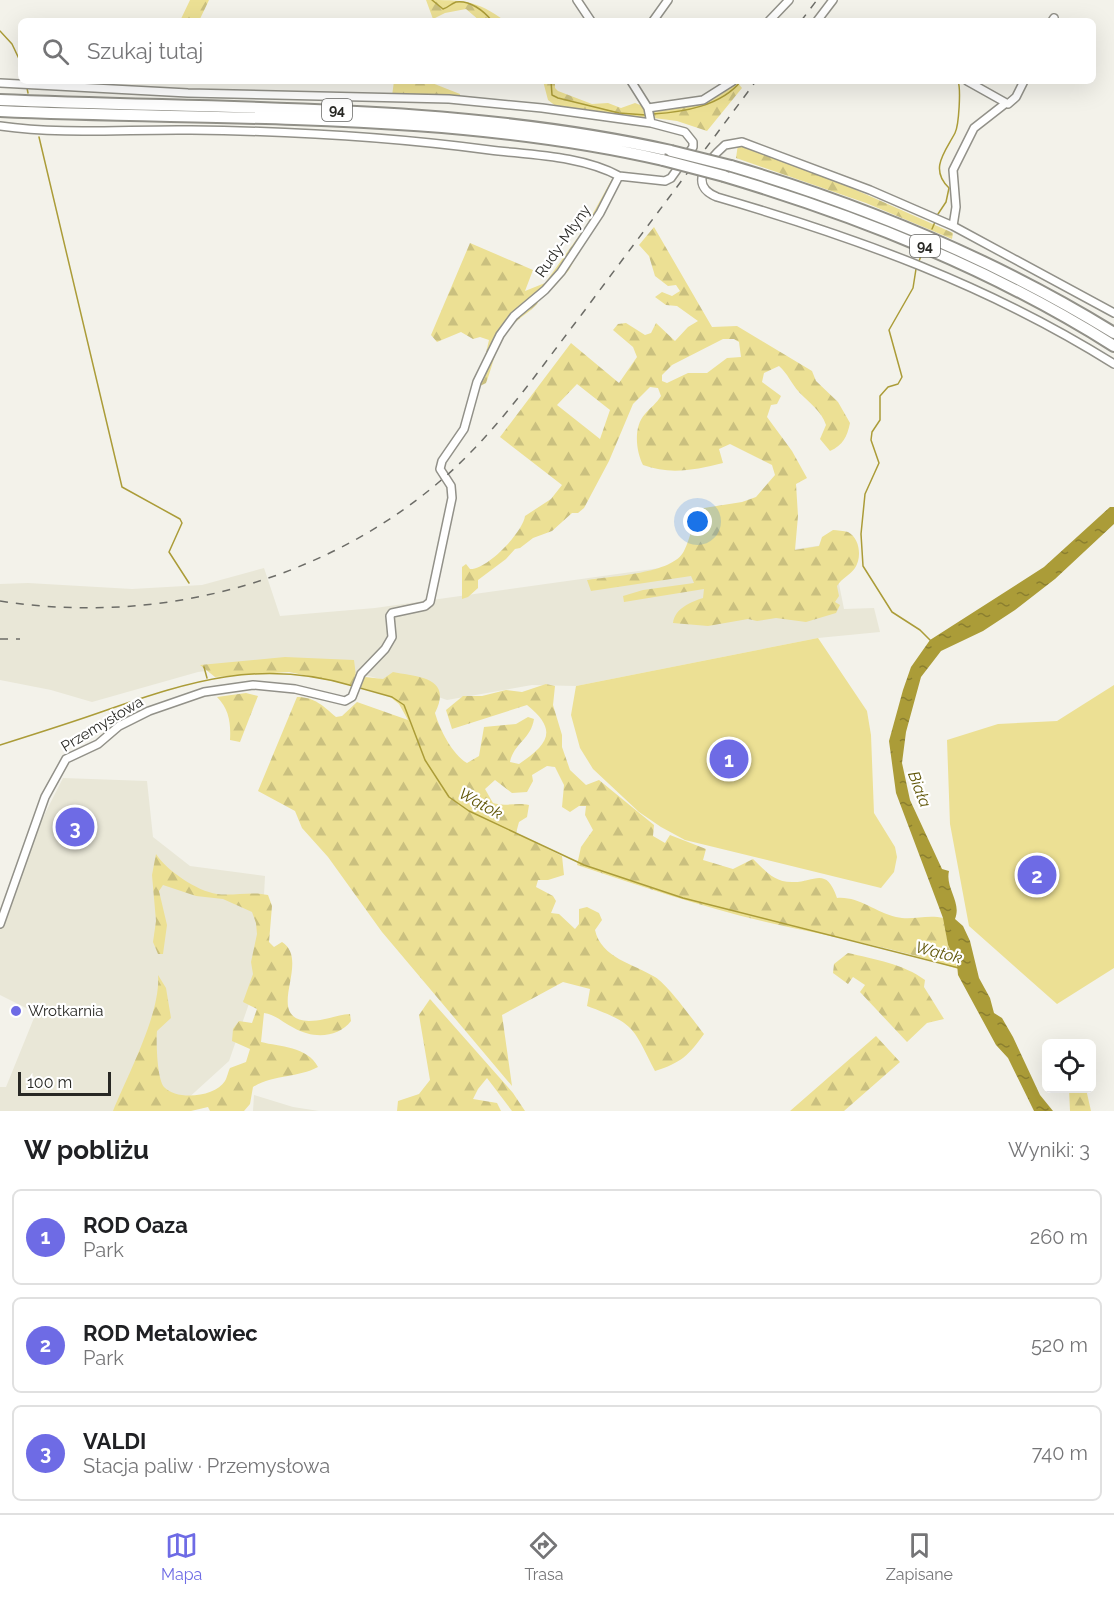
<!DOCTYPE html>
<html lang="pl">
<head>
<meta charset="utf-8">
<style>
	:root { --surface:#fff; --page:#f6f6f6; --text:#202124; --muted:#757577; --line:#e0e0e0; --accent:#6e6be5 }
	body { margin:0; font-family:Raleway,sans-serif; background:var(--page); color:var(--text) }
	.controls { position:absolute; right:18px; bottom:18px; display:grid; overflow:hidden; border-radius:9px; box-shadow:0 6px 24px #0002 }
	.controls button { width:54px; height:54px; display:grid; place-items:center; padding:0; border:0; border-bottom:2px solid var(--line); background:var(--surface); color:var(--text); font:30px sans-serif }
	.scale { position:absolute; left:18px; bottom:15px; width:93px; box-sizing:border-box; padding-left:6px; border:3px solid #282824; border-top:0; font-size:16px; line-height:21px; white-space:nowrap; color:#282824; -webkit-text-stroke:4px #fff; paint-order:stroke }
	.you { position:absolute; left:698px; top:522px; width:21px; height:21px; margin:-15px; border:4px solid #fff; border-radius:50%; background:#1a73e8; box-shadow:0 0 0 9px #1a73e833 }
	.badge { display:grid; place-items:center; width:39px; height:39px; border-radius:50%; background:var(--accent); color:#fff; font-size:20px; font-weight:700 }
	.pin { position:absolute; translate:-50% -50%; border:3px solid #fff; box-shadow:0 2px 6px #0006 }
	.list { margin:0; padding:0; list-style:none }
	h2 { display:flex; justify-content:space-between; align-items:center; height:78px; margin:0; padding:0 24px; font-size:26px }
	h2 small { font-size:20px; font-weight:400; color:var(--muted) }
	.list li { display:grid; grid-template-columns:39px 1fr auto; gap:18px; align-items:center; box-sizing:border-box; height:96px; margin:0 12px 12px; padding:0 12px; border:2px solid var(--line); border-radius:9px }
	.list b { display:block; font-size:22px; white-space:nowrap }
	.list p { margin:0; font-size:20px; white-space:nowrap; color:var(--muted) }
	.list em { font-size:20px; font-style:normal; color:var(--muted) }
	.icon { flex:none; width:33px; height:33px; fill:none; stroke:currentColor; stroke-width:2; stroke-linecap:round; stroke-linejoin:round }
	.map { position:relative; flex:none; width:1114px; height:1111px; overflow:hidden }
	.search { position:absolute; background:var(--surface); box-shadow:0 6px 24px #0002; left:18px; right:18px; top:18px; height:66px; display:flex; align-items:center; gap:15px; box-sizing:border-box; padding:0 21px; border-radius:9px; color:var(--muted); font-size:22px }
	.sheet { height:402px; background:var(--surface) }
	nav { display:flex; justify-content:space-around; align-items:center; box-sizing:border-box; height:84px; border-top:2px solid var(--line); background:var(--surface); font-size:16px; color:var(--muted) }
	nav a { display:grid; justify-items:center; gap:3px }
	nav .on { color:var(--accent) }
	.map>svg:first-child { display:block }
</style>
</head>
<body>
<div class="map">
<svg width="1114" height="1111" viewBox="0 0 1114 1111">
	<defs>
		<pattern id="forest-firs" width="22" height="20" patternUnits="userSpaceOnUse" patternTransform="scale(1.5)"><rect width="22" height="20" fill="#ece094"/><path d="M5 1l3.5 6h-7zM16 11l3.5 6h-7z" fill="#cac07f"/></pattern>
		<pattern id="water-ripples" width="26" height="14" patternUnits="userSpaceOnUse" patternTransform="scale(1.5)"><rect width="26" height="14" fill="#ab9c38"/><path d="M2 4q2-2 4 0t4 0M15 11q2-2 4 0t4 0" fill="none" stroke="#8b7f2f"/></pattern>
	</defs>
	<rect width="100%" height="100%" fill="#f3f2ea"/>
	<path fill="#e9e7d7" d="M831,544L844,609L874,608L880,632L818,638L576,686L532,685L447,700L401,684L356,673L284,661L198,672L92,702L51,690L0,680V584L28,583L132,589L202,585L264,568L280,616L375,608Z
		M63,778L147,781L153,837L190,866L265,876L260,972L229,1061L174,1111H0V1087H6L36,1013L0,995V928L22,859Z
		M254,1095L293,1107L319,1111H253Z"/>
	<path fill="#ece094" d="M818,638L867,711L871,735L874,813L895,847L897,857L894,872L881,888L685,840L661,827L639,812L593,769L580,748L571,715L576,686Z
		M1114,685V968L1057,1004L969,926L950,824L947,740L998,724L1057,721Z"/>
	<path fill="url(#forest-firs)" fill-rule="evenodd" d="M190,0H209L199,21H180Z
		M426,0C464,0 476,0 505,21H480L466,9L445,13L433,19Z
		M394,81H427L460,94V99L392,96Z
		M543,81H555V88L558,91L592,104L608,103L621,108L635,103L643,106L646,118L643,121L557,107L548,100Z
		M737,82L742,88L707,131L677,121L654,118V110L702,102L720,95Z
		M738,144L820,174L953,233L952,239L866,203L736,158Z
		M612,179L616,181L569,270L554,287L548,288L536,298L538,303C529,313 517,319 508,329C496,343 493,366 486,383L478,387L489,340L480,337L473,339L461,332L437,342L431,335L470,243L533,270L525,291L545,283L586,226Z
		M654,227L712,327L737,326L812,371L816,381L838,402L850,423C847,437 843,445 830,451L820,439L826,425C821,410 810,404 799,392C791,383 788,374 779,366L764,373L762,382L781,396L777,404L771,405L767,417L792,451L807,478L796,484L798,516L795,550L819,546L822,537L833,530C837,530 844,531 848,532C860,538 862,558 855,568C850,575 842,578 837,586L839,596L835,602L840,605L836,613L806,622L776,618L757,621L748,619L708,626L673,623C675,608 691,602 703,598L704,589L624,602L623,596L643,590L694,583L691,576L591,591L587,580C611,576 673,574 684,551C691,537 692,521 704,508L742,502L756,497L775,475L772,465L730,444L719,449L723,463C695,470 670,475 643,465C636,451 633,427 645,414C651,407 656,404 661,396L658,388L650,387L633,404L609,461L584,508L578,513H572L552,531L533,538L520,548L515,549L506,559L478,580V588L468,597L462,599V567L466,564L470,569C487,570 523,532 525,516L551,499L562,485L500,437L571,343L619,383L637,357L633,347L613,330L618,324L626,323L645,335L651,333L656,323L675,341L688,327L698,321L677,306L666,305L655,297L662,292L672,296L680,291L676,285L668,286L655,276L649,256L639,245ZM723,339H734L739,342L741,357L727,358L707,373H688L667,383L662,381V375L672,365ZM577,384L610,410L600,439L557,405Z
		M285,657L354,660L356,676L383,679L393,672C418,677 453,677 435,713C440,730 452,754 467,763L479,756L484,727L516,724L528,717L534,719C531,739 514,743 510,762L519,764C549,744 558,730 527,705L452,729L446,710L463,696H482L506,690L522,692L546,684L555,686L553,705L562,735V747L570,770L586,785L599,780L654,825L653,836L665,843L670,835L706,849L703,860L733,869L753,859C765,870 773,882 792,882C814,883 826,865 837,898C858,896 875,912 896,917C913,921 925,914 944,918L948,945L958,969C895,947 831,937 766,922C702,907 640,886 577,865L581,847L593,830L585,815L586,806H579L570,812L562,807L564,785L555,767L547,766L532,775L533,781L527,792L512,793L495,780L485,789L493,803C506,807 516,802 529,805L527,817L519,822L516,833L562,856L564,875L548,880H538L536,887L553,896L556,901L551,913L559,914L575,929L579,924V909L587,907L599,913L602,920L595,930C601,958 634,964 655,977C669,986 692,1019 704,1034C689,1055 681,1063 655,1071C632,1026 635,1024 587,1006L590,989L563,982L502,1015L512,1086L382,932L328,857L302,828L295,811L258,791L297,697C315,697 323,706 336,717L342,716L357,702L408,720L399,704L389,696L356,686L289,672L215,677L200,665Z
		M246,693L258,696L240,742L230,740C231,723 229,709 217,697Z
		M156,854C167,871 197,891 217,894C234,896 252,891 268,895L272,906L269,942L274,947L282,942C312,961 262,1019 309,1021C324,1021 336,1015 350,1014L351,1021C338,1038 313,1039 294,1028C283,1023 277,1015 264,1013L261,1042C280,1047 307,1046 318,1067C298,1078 274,1074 253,1087L250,1104L244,1111H210L208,1107L191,1111H113C128,1074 161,1013 158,975L166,988L171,1018L157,1031C156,1041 157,1079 164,1087C177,1101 215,1097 225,1081C227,1078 228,1072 230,1068L246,1062L250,1049L232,1041L233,1029L239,1021L252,1023L257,1009L243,1002L253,974L251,962L257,934L256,923L252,912L223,899L196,896L163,885L159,891L167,925L163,954H158L153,942L156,921L152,875Z
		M848,953C873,959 904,964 925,980L924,987L944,1019L927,1023L907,1042L860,992L865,985L853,977L848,984L833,973L834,964Z
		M430,999L513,1093L525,1111H512L487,1078L478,1089L473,1099L497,1103L501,1111H397L398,1101L419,1094L430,1080L419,1015Z
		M876,1036L900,1062L844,1111H790Z
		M1069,1089H1086L1091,1111H1070Z"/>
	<path fill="url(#water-ripples)" d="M1110,507H1114V524L1055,579L1015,610L983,631L941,651L921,677L906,732L902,763L910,800L942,869L949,871C945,888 962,902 955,919L963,926L970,941L979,978L990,998L994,1013L1002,1018L1013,1037L1040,1095L1053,1111H1034L1008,1058L996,1045L958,975L957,964L948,945L943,918L896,793L889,741L903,690L911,667L930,640L1044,567Z"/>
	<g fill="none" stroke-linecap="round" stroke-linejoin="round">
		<path stroke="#ab9c38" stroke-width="1.5" d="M432,0L443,9C448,8 450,4 456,2C470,0 484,11 492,21
			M0,31L12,44L21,63
			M551,81L552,95L558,98L619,113L646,115
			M27,88L28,93
			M653,114C684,112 721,106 741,81
			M39,137L122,487L180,519L182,523L169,552L189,583
			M938,214L946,202L949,188C929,169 945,152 955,133C959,125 961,89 958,81
			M932,229L935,222
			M919,261L921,256
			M916,269L913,288L889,330L902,377L898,384L888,387L880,396V420L872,432L871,440L879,463L865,494L861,534L863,566L892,612L920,630L930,640
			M204,667L207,678
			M360,688L392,697L404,705L425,760L449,797L469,811L584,865L683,898L959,968
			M0,745C35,734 70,723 104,711C190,681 261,658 353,686"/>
		<defs>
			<path id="street" d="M577,0L591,21
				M653,21L668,0
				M769,21L789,0
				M817,21L833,0
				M1052,21L1054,18
				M967,81L1008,104L1016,97L1024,81
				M0,83L188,93L449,99L542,108L651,123
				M648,108L703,100L733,81
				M0,126C62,135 128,129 191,130C291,131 391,137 490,150C532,155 582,156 619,176
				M953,226L956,207L953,170L974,128L1006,103
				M1114,313L953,226L870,190L742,142L725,145C708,160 687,185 717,197C858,238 990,286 1114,364
				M0,924L45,797L66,759L98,744L119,726L149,711L204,692L253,685L295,689L345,701L352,697L361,674L385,649L392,637L390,616L392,613L425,606L430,602L452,498L451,486L440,469L442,461L464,429L477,382L500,335L514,316L545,290L561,272L600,213L619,176L665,181L671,178L693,147V142L685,132L651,123L648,108L631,81"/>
			<path id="primary" d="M0,100C225,110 451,102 671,151
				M0,111C221,121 446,110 663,160
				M731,166C866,206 994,259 1114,333
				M724,176C861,217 992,269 1114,346"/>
		</defs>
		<use href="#street" stroke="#929189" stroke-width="10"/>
		<use href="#primary" stroke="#929189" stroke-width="14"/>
		<use href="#street" stroke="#fff" stroke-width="7"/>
		<use href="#primary" stroke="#fff" stroke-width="10"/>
		<path stroke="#6c6c67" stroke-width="1.5" stroke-dasharray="8 8" stroke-linecap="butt" d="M801,21L817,0
			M0,601C158,626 326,582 446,476C499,429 539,370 582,314C640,236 698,159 756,81
			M0,639H20"/>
		<defs>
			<path id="primary-bridge" d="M671,151L731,166
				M663,160L724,176"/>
		</defs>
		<use href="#primary-bridge" stroke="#929189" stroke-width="14" stroke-linecap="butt"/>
		<use href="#primary-bridge" stroke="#fff" stroke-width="10"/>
	</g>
	<circle fill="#6e6be5" stroke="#fff" stroke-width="2" cx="16" cy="1011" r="6"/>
	<g text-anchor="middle" stroke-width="4.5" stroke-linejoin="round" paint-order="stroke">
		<g fill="#fff" stroke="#686866" stroke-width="1.5">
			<rect x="322" y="99" width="30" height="22" rx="4.5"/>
			<rect x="910" y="235" width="30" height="22" rx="4.5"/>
		</g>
		<g font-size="14" font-weight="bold" fill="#282824">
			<text x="337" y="115">94</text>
			<text x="925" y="251">94</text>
		</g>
		<g font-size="15" fill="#282824" stroke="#fff">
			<text transform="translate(563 241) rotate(-55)" y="5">Rudy-Młyny</text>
			<text transform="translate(102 724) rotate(-31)" y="5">Przemysłowa</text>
		</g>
		<g font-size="15" fill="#282824" stroke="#fff" text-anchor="start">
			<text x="28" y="1016">Wrotkarnia</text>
		</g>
		<g font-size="16" font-style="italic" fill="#605607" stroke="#fff">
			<text transform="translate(920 789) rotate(69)" y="6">Biała</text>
			<text transform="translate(481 803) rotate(29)" y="6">Wątok</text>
			<text transform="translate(939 952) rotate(14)" y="6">Wątok</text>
		</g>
	</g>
</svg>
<div class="controls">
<button><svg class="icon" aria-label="locate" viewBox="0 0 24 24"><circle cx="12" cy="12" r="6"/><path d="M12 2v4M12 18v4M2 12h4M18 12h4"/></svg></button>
</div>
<div class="scale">100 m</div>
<div class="you"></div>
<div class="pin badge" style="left:729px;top:759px">1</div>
<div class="pin badge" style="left:1037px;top:875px">2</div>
<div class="pin badge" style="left:75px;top:827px">3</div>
<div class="search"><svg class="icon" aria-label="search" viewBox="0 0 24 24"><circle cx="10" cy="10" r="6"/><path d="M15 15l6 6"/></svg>Szukaj tutaj</div>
</div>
<section class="sheet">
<h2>W pobliżu<small>Wyniki: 3</small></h2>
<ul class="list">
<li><span class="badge">1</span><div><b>ROD Oaza</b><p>Park</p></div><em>260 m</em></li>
<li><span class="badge">2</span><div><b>ROD Metalowiec</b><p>Park</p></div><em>520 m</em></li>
<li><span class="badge">3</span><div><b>VALDI</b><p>Stacja paliw · Przemysłowa</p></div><em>740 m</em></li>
</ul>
</section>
<nav>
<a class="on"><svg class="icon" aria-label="map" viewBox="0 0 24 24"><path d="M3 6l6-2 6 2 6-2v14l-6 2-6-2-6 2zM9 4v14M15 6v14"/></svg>Mapa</a>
<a><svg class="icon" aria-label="directions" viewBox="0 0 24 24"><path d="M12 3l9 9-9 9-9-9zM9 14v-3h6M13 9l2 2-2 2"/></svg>Trasa</a>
<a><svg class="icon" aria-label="saved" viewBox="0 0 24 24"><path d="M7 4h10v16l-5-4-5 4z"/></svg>Zapisane</a>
</nav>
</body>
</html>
